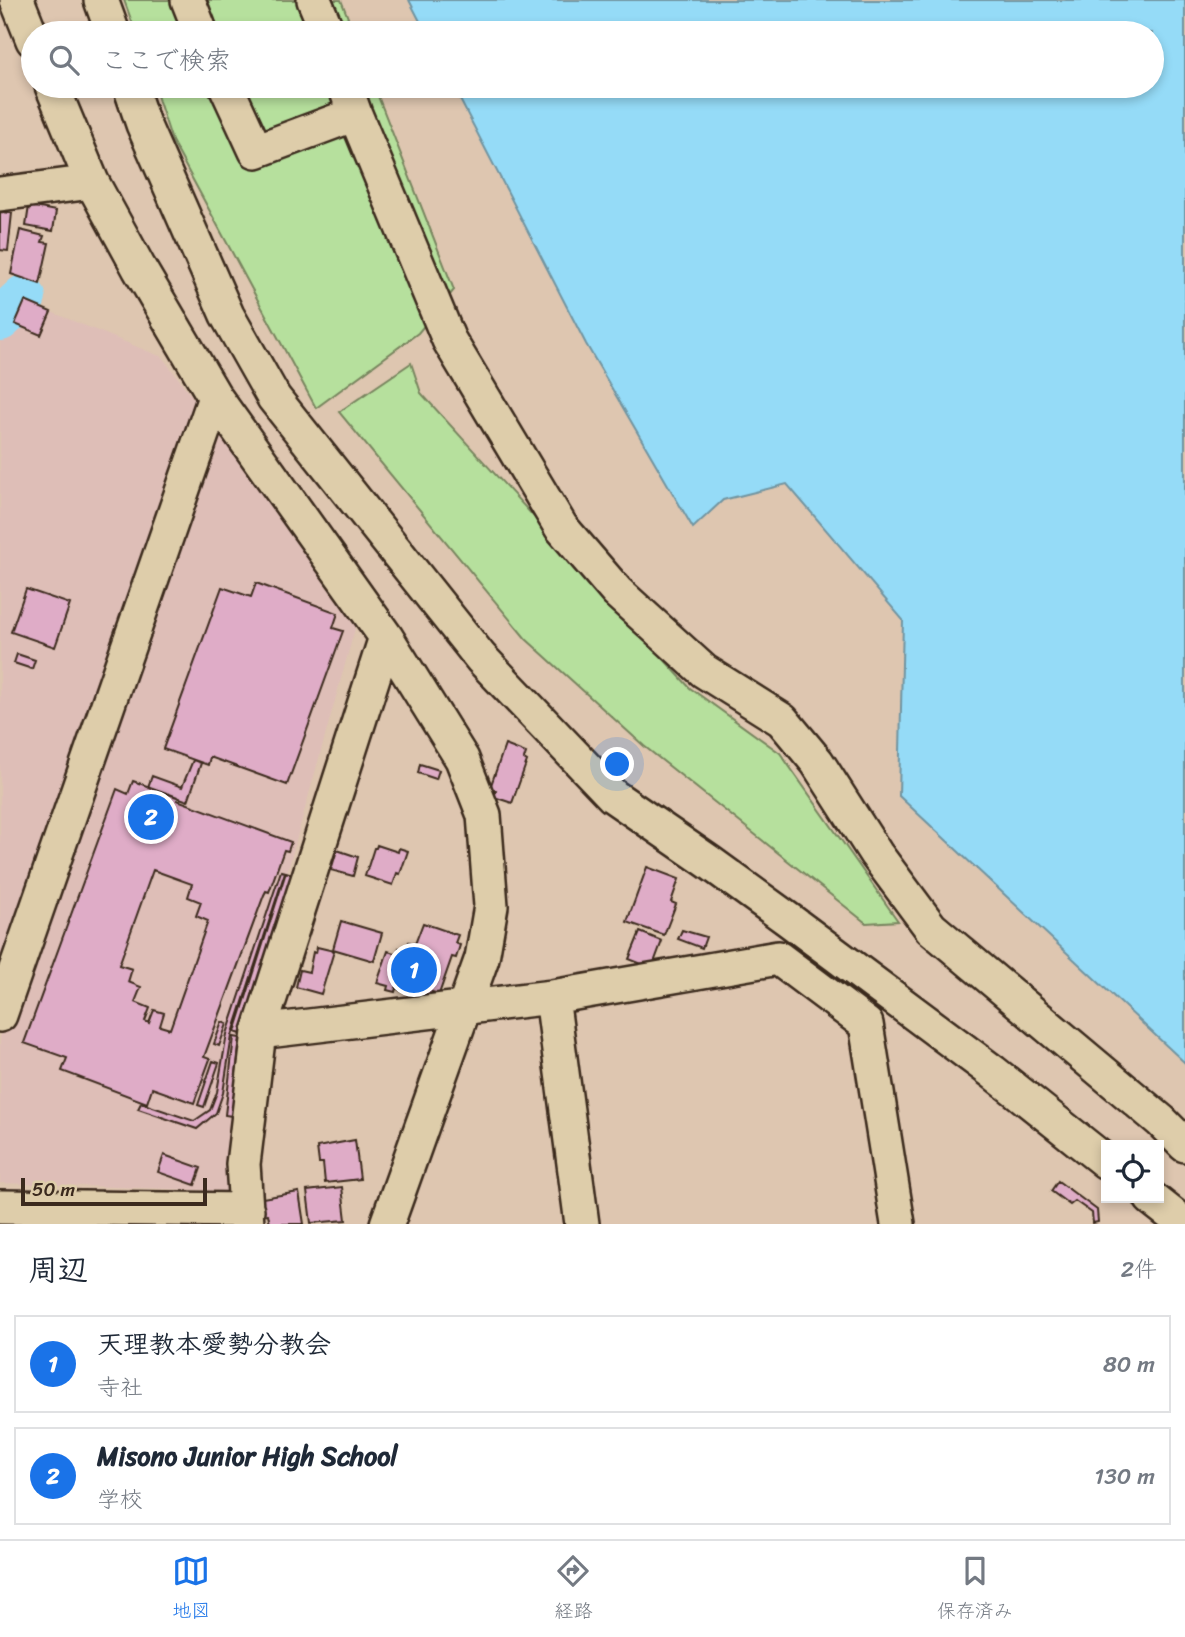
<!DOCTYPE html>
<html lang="ja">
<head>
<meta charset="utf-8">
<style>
	:root { --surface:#fff; --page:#f2f2f3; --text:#1f2937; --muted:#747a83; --line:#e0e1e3; --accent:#1a73e8 }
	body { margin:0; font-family:Sriracha,"Klee One",sans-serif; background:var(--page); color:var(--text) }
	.controls { position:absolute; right:21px; bottom:21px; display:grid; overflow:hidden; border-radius:0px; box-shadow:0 4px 10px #0003 }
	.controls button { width:63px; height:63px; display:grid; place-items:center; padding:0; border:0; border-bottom:2px solid var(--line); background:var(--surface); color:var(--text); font:35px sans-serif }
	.scale { position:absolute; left:21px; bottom:18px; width:186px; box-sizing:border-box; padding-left:7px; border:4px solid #3b2a1e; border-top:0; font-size:19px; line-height:24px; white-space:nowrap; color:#3b2a1e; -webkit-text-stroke:5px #decdaa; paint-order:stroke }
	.you { position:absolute; left:618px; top:765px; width:24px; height:24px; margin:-18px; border:5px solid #fff; border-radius:50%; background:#1a73e8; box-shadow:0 0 0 10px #1a73e833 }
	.badge { display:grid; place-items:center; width:46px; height:46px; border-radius:50%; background:var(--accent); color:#fff; font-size:23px; font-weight:700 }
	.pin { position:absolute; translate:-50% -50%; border:4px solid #fff; box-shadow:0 2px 7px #0006 }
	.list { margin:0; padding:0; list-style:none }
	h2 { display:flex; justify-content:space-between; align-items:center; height:91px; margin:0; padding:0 28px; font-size:30px }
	h2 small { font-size:23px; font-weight:400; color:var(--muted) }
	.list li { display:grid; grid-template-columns:46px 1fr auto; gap:21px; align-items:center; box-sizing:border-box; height:98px; margin:0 14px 14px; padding:0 14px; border:2px solid var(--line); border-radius:0px }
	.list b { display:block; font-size:26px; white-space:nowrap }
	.list p { margin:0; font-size:23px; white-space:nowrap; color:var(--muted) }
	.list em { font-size:23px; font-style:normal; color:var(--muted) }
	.icon { flex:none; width:38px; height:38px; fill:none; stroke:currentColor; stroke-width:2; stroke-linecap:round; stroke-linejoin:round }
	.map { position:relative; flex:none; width:1185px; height:1224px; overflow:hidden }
	.search { position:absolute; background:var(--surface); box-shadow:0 4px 10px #0003; left:21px; right:21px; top:21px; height:77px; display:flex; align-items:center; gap:18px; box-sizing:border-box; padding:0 24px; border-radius:38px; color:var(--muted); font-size:26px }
	.sheet { height:315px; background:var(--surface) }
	nav { display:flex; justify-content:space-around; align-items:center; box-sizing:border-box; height:98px; border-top:2px solid var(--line); background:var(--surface); font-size:19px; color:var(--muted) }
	nav a { display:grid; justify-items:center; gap:4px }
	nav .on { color:var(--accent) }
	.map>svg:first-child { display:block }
</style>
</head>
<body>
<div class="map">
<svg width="1185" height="1224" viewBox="0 0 1185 1224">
	<rect width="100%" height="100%" fill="#dec6b0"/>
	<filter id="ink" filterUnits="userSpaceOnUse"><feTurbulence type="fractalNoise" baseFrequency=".0143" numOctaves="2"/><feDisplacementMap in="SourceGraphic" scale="14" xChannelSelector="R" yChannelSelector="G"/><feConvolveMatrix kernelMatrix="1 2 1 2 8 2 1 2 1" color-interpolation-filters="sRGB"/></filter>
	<g filter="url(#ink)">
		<path fill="#debeb7" d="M14,297L162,357L359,614L246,1021L228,1191L0,1183V335Z"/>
		<path fill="#b6e09d" stroke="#78855e" stroke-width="2" d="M124,0H341L354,33H136Z
			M154,86H374L454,290L418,333L316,408L172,141Z
			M411,363L421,393L690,688L780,753L898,921L866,923L644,746L526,639L339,412Z"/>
		<path fill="#95dbf7" stroke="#7194a0" stroke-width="2" d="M409,0H1185V1063L899,796L903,620L787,484L723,500L693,528L586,344L453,86H1152V33H426Z"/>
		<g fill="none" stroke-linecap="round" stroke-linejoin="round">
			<path stroke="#95dbf7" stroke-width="44" d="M0,319L24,297"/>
		</g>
		<path fill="#dfacc7" stroke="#3b2a1e" stroke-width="2" fill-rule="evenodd" d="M29,206L56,211L53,231L26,226Z
			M0,212L12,213L8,251L0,250Z
			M20,230L44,236L42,242L49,243L40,284L11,274Z
			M25,301L51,312L41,335L15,324Z
			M256,583L338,613L333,628L343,631L287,785L210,757L208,765L163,749L222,587L251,597Z
			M26,589L70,604L55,647L11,632Z
			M17,654L35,660L32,669L14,663Z
			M505,745L526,753L524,759L527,761L512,803L494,797L496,791L490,788Z
			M193,760L201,763L188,801L148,787L152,776L182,787Z
			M420,764L439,770L436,779L418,773Z
			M133,781L178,797L177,800L291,842L288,851L284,850L269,892L266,891L264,895L204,1057L210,1059L194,1103L152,1088L147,1103L62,1071L67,1058L24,1043L117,789L128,794ZM153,870L192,884L188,897L201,902L196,916L208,921L170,1029L160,1026L164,1013L154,1010L149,1023L145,1021L150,1008L135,1002L141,987L128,982L132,969L119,965Z
			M377,845L398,852L399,848L408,851L400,874L397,873L393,885L365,876L374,848H376Z
			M337,850L358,857L353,876L331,870Z
			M647,867L679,879L671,902L676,904L664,935L627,922Z
			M281,871L285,872L232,1036L223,1093L216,1113L197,1129L138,1109L141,1103L194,1121L210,1110L217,1092L227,1034Z
			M286,872L292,874L241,1034L235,1032Z
			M341,921L382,933L374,961L333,949Z
			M423,923L458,935L455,943L460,945L456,958L452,957L439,994L432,992L430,998L415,993L414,996L396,988L395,992L387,990L388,986L377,983L388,951L397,954L399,948L406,950L409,942L415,944Z
			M682,930L706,937L702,948L678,939Z
			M640,932L662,941L652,968L629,959Z
			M317,947L334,951L321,994L296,987L300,970L309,972L313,952L316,953Z
			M222,1022L227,1024L219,1046L214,1044Z
			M234,1037L240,1038L232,1116L225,1115Z
			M213,1061L219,1063L204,1107L198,1105Z
			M355,1140L360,1179L325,1183L323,1163H319L317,1147Z
			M164,1155L201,1168L195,1185L158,1172Z
			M1058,1181L1097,1210L1098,1222L1093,1223L1092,1213L1075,1201L1070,1205L1051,1191Z
			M342,1187L346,1220L311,1223L307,1191Z
			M299,1192L304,1224H270L268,1214L257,1215L256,1199Z"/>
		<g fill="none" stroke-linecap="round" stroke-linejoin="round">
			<defs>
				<path id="minor" d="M17,0L33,40
					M101,0L113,33
					M188,0L201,33
					M314,0L328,33
					M52,86L92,182L139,268L215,397L386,637L462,759L484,815L491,906L482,958L387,1224
					M130,86L143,124L227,315L274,398L481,658L613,796L709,862L789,920L993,1072L1106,1162
					M226,86L256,151L355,114
					M345,86L355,114L449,340L561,527L617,592L704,671L782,720L817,762L876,854L931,928L1161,1121L1185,1145
					M0,194L92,182
					M552,997L582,1224
					M0,1015L215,397
					M259,1032L552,997L778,958L866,1024L898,1224
					M1151,1198L1184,1224
					M0,1207L247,1210
					M247,1224L243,1164L259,1032L386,637"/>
			</defs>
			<use href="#minor" stroke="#3b2a1e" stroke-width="38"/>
			<use href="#minor" stroke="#decdaa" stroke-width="33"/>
		</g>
	</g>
</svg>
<div class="controls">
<button><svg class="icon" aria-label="locate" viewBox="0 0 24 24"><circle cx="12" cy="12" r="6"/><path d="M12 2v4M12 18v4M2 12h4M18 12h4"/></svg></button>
</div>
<div class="scale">50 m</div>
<div class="you"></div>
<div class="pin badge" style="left:414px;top:970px">1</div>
<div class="pin badge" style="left:151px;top:817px">2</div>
<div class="search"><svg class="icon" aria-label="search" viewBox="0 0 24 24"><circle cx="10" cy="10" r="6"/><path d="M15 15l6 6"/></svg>ここで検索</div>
</div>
<section class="sheet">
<h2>周辺<small>2件</small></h2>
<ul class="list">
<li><span class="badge">1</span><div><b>天理教本愛勢分教会</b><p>寺社</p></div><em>80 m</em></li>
<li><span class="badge">2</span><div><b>Misono Junior High School</b><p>学校</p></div><em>130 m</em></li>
</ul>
</section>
<nav>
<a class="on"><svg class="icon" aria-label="map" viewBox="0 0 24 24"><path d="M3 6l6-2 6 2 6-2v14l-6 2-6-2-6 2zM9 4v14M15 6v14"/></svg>地図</a>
<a><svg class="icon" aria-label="directions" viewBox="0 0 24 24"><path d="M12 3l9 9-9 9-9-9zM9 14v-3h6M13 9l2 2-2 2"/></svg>経路</a>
<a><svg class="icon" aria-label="saved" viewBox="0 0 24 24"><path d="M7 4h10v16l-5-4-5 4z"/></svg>保存済み</a>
</nav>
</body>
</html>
